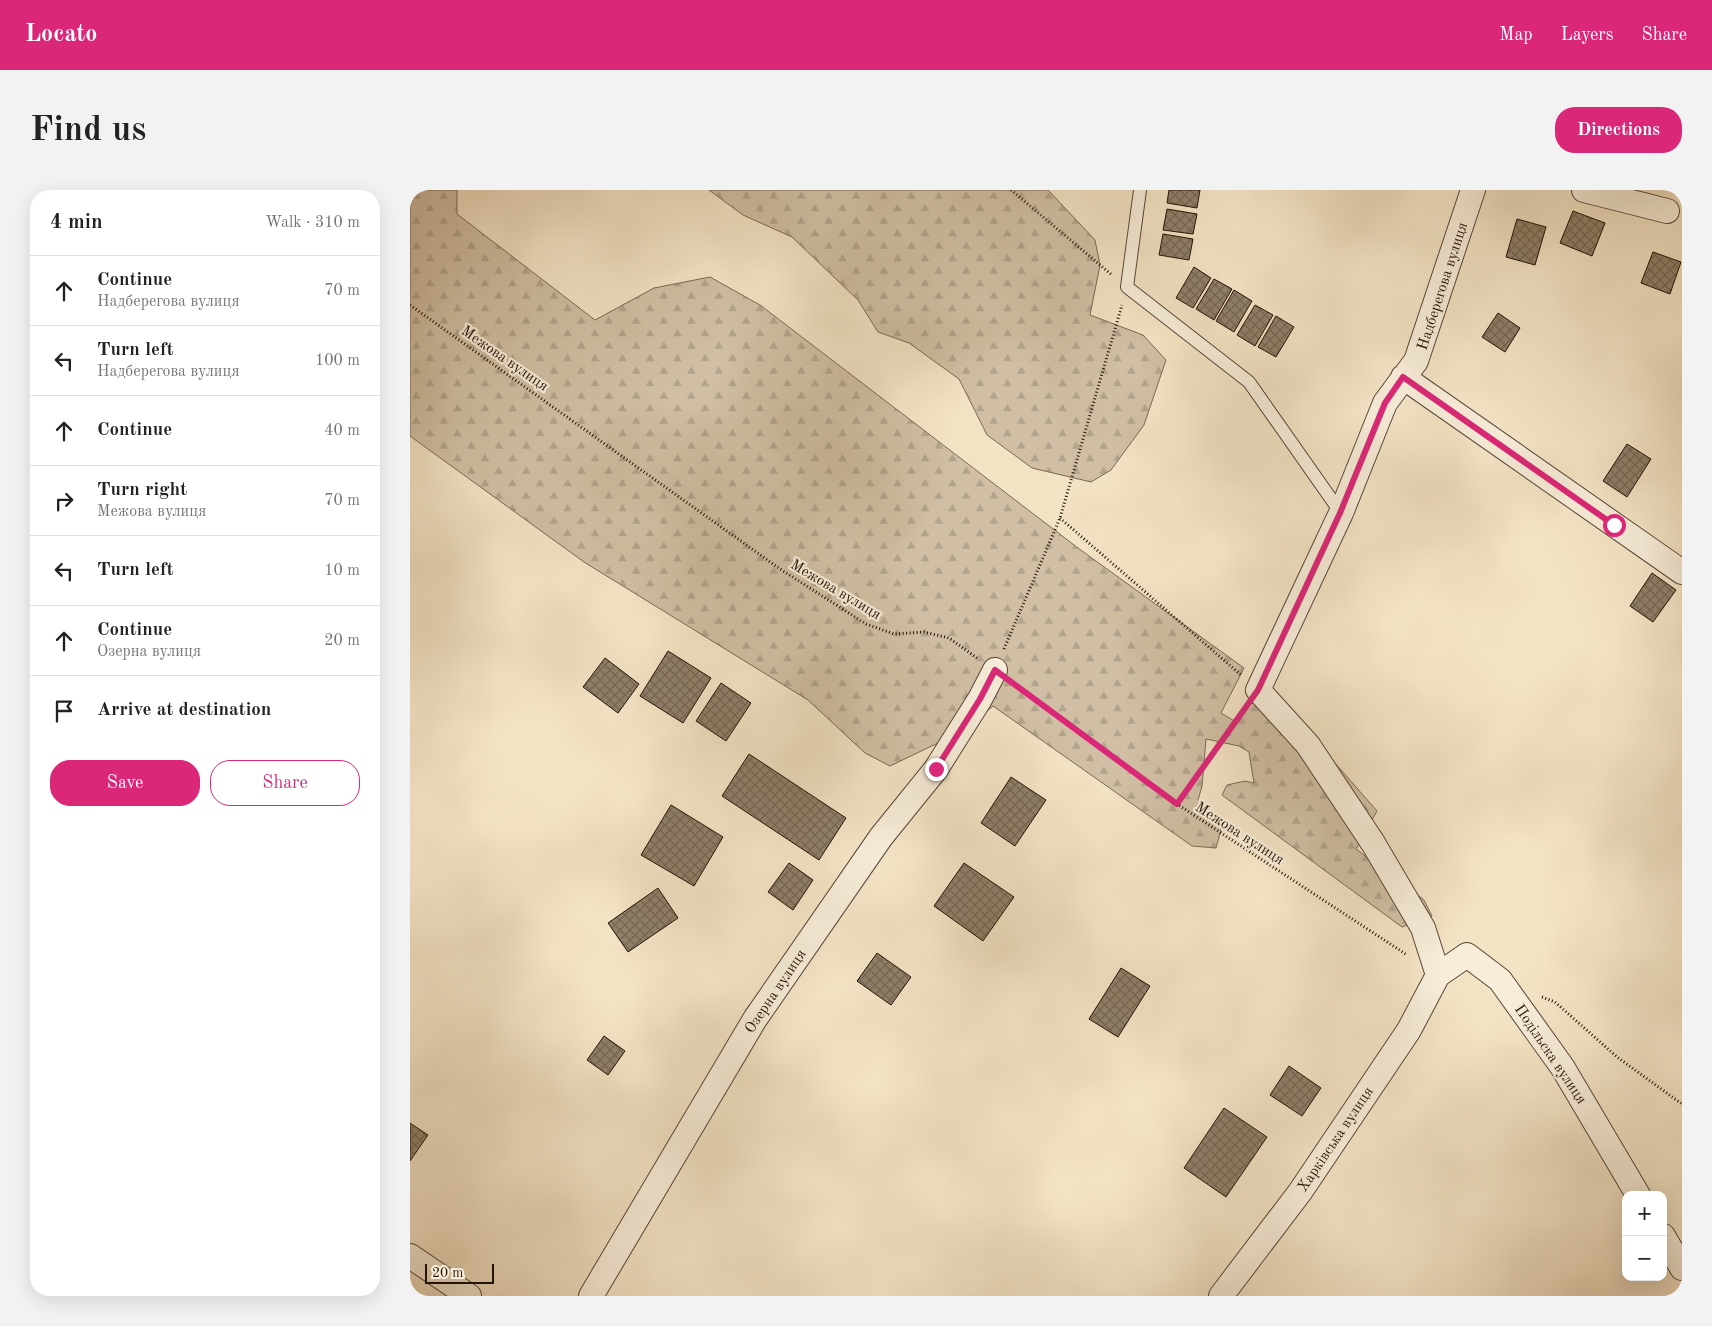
<!DOCTYPE html>
<html lang="en">
<head>
<meta charset="utf-8">
<style>
	:root { --surface:#fff; --page:#f2f2f2; --text:#222; --muted:#767676; --line:#e0e0e0; --accent:#db2777 }
	body { margin:0; font-family:"Old Standard TT",serif; background:var(--page); color:var(--text) }
	.controls { position:absolute; right:15px; bottom:15px; display:grid; overflow:hidden; border-radius:10px; box-shadow:0 5px 20px #0002 }
	.controls button { width:45px; height:45px; display:grid; place-items:center; padding:0; border:0; border-bottom:1px solid var(--line); background:var(--surface); color:var(--text); font:25px sans-serif }
	.scale { position:absolute; left:15px; bottom:12px; width:69px; box-sizing:border-box; padding-left:5px; border:2px solid #231205; border-top:0; font-size:14px; line-height:18px; white-space:nowrap; color:#231205; -webkit-text-stroke:4px #f7edd9; paint-order:stroke }
	.stop { position:absolute; width:15px; height:15px; margin:-11px; border:4px solid #db2777; border-radius:50%; background:#fff }
	.stop.end { background:#db2777; border-color:#fff; box-shadow:0 1px 5px #0008 }
	.list { margin:0; padding:0; list-style:none }
	h2 { display:flex; justify-content:space-between; align-items:center; height:65px; margin:0; padding:0 20px; font-size:21px }
	h2 small { font-size:16px; font-weight:400; color:var(--muted) }
	.list li { display:grid; grid-template-columns:32px 1fr auto; gap:15px; align-items:center; box-sizing:border-box; height:70px; padding:0 20px; border-top:1px solid var(--line) }
	.list b { display:block; font-size:19px; white-space:nowrap }
	.list p { margin:0; font-size:16px; white-space:nowrap; color:var(--muted) }
	.list em { font-size:16px; font-style:normal; color:var(--muted) }
	.actions { display:flex; gap:10px; padding:15px 20px }
	.actions a { flex:1; padding:11px 0; border:1px solid var(--accent); border-radius:20px; text-align:center; font-size:18px; color:var(--accent) }
	.actions .main { background:var(--accent); color:#fff }
	.icon { flex:none; width:28px; height:28px; fill:none; stroke:currentColor; stroke-width:2; stroke-linecap:round; stroke-linejoin:round }
	.map { position:relative; flex:none; width:1272px; height:1106px; overflow:hidden; border-radius:20px }
	header { display:flex; align-items:center; gap:30px; box-sizing:border-box; height:70px; padding:0 25px; background:var(--accent); color:#fff }
	header strong { font-size:24px }
	nav { display:flex; gap:28px; margin-inline-start:auto; font-size:18px }
	.intro { display:flex; align-items:center; justify-content:space-between; box-sizing:border-box; height:120px; padding:0 30px }
	h1 { margin:0; font-size:35px }
	.button { padding:12px 22px; border-radius:20px; background:var(--accent); color:#fff; font-size:18px; font-weight:700 }
	main { display:flex; gap:30px; padding:0 30px }
	aside { flex:1; background:var(--surface); border-radius:20px; box-shadow:0 5px 20px #0002 }
	.map>svg:first-child { display:block }
</style>
</head>
<body>
<header>
<strong>Locato</strong>
<nav><a>Map</a><a>Layers</a><a>Share</a></nav>
</header>
<div class="intro"><h1>Find us</h1><a class="button">Directions</a></div>
<main>
<aside>
<h2>4 min<small>Walk · 310 m</small></h2>
<ul class="list">
<li><svg class="icon" aria-label="ahead" viewBox="0 0 24 24"><path d="M12 20V5M6 11l6-6 6 6"/></svg><div><b>Continue</b><p>Надберегова вулиця</p></div><em>70 m</em></li>
<li><svg class="icon" aria-label="left" viewBox="0 0 24 24"><path d="M17 20v-9H6M10 6l-5 5 5 5"/></svg><div><b>Turn left</b><p>Надберегова вулиця</p></div><em>100 m</em></li>
<li><svg class="icon" aria-label="ahead" viewBox="0 0 24 24"><path d="M12 20V5M6 11l6-6 6 6"/></svg><div><b>Continue</b></div><em>40 m</em></li>
<li><svg class="icon" aria-label="right" viewBox="0 0 24 24"><path d="M7 20v-9h11M14 6l5 5-5 5"/></svg><div><b>Turn right</b><p>Межова вулиця</p></div><em>70 m</em></li>
<li><svg class="icon" aria-label="left" viewBox="0 0 24 24"><path d="M17 20v-9H6M10 6l-5 5 5 5"/></svg><div><b>Turn left</b></div><em>10 m</em></li>
<li><svg class="icon" aria-label="ahead" viewBox="0 0 24 24"><path d="M12 20V5M6 11l6-6 6 6"/></svg><div><b>Continue</b><p>Озерна вулиця</p></div><em>20 m</em></li>
<li><svg class="icon" aria-label="arrive" viewBox="0 0 24 24"><path d="M6 21V4h12l-3 4 3 4H6"/></svg><div><b>Arrive at destination</b></div></li>
</ul>
<div class="actions"><a class="main">Save</a><a>Share</a></div>
</aside>
<div class="map">
<svg width="1272" height="1106" viewBox="0 0 1272 1106">
	<defs>
		<pattern id="forest-firs" width="22" height="20" patternUnits="userSpaceOnUse" patternTransform="scale(1.25)"><rect width="22" height="20" fill="#d0bfa4"/><path d="M5 1l3.5 6h-7zM16 11l3.5 6h-7z" fill="#b2a38c"/></pattern>
		<pattern id="building-cross-hatch" width="8" height="8" patternUnits="userSpaceOnUse" patternTransform="scale(1.25)"><rect width="8" height="8" fill="#8f7f69"/><path d="M0 0l8 8M0 8l8-8" fill="none" stroke="#746754"/></pattern>
	</defs>
	<rect width="100%" height="100%" fill="#f3e3c5"/>
	<filter id="stains"><feTurbulence type="fractalNoise" baseFrequency=".004" numOctaves="4"/><feColorMatrix values="0 0 0 0 .2 0 0 0 0 .09 0 0 0 0 .02 0 0 0 .5 -.17"/></filter>
	<radialGradient id="worn" r=".72"><stop offset=".6" stop-color="#630" stop-opacity="0"/><stop offset="1" stop-color="#630" stop-opacity=".3"/></radialGradient>
	<path fill="url(#forest-firs)" stroke="#7a6854" d="M0,0H47V24L185,130L244,98L300,87L350,115L668,358L834,478L811,523L826,532L838,513L875,516L967,621L946,659L1014,710L1022,726L992,737L812,605L817,595L835,591L844,593L839,562L829,556L796,549L792,596L788,610L813,632L806,658L782,656L583,516L553,541L480,576L455,563L398,510L174,372L0,246Z
		M299,0H638L685,50L690,75L680,125L733,145L756,170L734,235L701,280L681,292L622,278L577,245L549,189L499,153L468,142L448,110L382,47L333,25Z"/>
	<path fill="url(#building-cross-hatch)" stroke="#231205" d="M759,0H790L787,18L757,13Z
		M757,19L787,24L783,44L753,40Z
		M1163,21L1195,33L1182,66L1150,53Z
		M1107,29L1136,37L1125,75L1096,67Z
		M753,44L783,49L779,70L749,65Z
		M1243,62L1271,72L1260,104L1231,93Z
		M784,77L801,88L783,118L766,108Z
		M804,89L822,99L804,130L786,119Z
		M824,100L842,111L824,142L806,131Z
		M845,115L863,125L845,156L827,145Z
		M1088,123L1110,138L1095,162L1072,147Z
		M866,126L884,137L866,167L848,157Z
		M1217,254L1241,269L1217,307L1193,291Z
		M1242,383L1266,400L1243,432L1220,416Z
		M258,461L301,488L273,533L230,506Z
		M195,468L229,494L208,523L173,497Z
		M311,493L341,513L316,551L286,531Z
		M339,564L436,628L409,670L312,606Z
		M601,587L636,610L605,656L571,633Z
		M261,615L313,647L284,696L231,665Z
		M379,673L403,690L383,720L358,702Z
		M554,673L604,707L573,751L524,716Z
		M248,698L268,728L218,762L198,733Z
		M467,763L501,787L481,815L447,791Z
		M711,778L740,796L708,847L679,829Z
		M194,846L215,861L198,885L177,870Z
		M879,876L911,898L892,926L860,905Z
		M814,918L857,947L816,1007L774,978Z
		M0,933L18,945L0,971Z"/>
	<g fill="none" stroke-linecap="round" stroke-linejoin="round">
		<defs>
			<path id="lane" d="M730,0L717,97L839,192L931,323"/>
			<path id="street" d="M1174,0L1257,21
				M993,187L1272,382
				M1028,785L1013,738L963,653L898,555L848,500L931,323L975,213L1006,171L1063,0
				M1253,1046L1272,1078
				M0,1066L59,1106
				M181,1106L345,829L471,647L526,579L570,509L585,480
				M811,1106L890,1002L999,840L1028,785L1057,765L1090,790L1153,878L1228,1005"/>
		</defs>
		<use href="#lane" stroke="#574635" stroke-width="14"/>
		<use href="#street" stroke="#574635" stroke-width="26"/>
		<path stroke="#231205" stroke-width="3" stroke-dasharray="1 2.5" stroke-linecap="butt" d="M601,0L702,85
			M0,115L370,379L456,434L484,444L514,442L539,448L567,468
			M650,328L831,485
			M594,459L650,328L712,115
			M603,493L767,614L997,765
			M767,614L834,519
			M1132,807L1145,812L1207,867L1272,914"/>
		<use href="#lane" stroke="#f7edd9" stroke-width="12"/>
		<use href="#street" stroke="#f7edd9" stroke-width="24"/>
	</g>
	<g fill="none" stroke-linecap="round" stroke-linejoin="round">
		<path stroke="#db2777" stroke-width="6" d="M526,579L570,509L585,480L767,614L848,500L930,323L975,213L993,187L1204,335"/>
	</g>
	<g text-anchor="middle" stroke-width="4.5" stroke-linejoin="round" paint-order="stroke">
		<g font-size="15" fill="#231205" stroke="#f7edd9">
			<text transform="translate(1032 96) rotate(-72)" y="5">Надберегова вулиця</text>
			<text transform="translate(95 168) rotate(35)" y="5">Межова вулиця</text>
			<text transform="translate(426 399) rotate(31)" y="5">Межова вулиця</text>
			<text transform="translate(830 643) rotate(33)" y="5">Межова вулиця</text>
			<text transform="translate(365 801) rotate(-56)" y="5">Озерна вулиця</text>
			<text transform="translate(1141 864) rotate(56)" y="5">Подільска вулиця</text>
			<text transform="translate(925 949) rotate(-56)" y="5">Харківська вулиця</text>
		</g>
	</g>
	<rect width="100%" height="100%" filter="url(#stains)"/>
	<rect width="100%" height="100%" fill="url(#worn)"/>
</svg>
<div class="controls">
<button>+</button>
<button>−</button>
</div>
<div class="scale">20 m</div>
<div class="stop" style="left:1204px;top:335px"></div>
<div class="stop end" style="left:526px;top:579px"></div>
</div>
</main>
</body>
</html>
